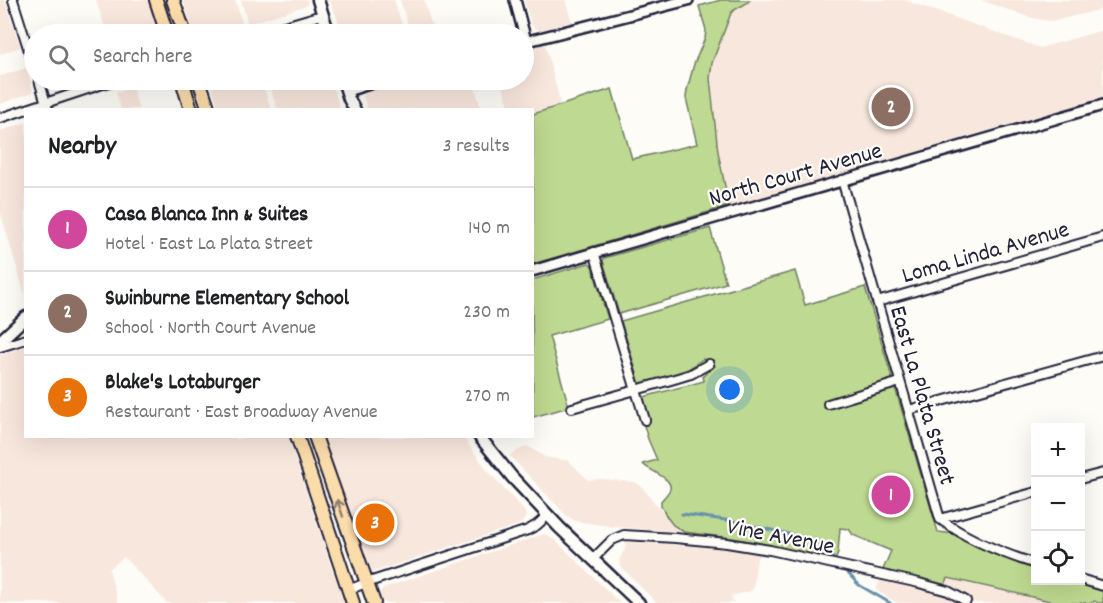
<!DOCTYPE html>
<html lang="en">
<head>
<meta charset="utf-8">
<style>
	:root { --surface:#fff; --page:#f2f2f2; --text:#202124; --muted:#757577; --line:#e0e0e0; --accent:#1f6fb2 }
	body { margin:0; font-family:Dekko,sans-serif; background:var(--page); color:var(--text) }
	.controls { position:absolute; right:18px; bottom:18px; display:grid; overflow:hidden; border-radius:0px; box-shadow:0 6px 24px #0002 }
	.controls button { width:54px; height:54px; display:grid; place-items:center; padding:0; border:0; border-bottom:2px solid var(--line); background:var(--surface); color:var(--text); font:30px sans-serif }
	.you { position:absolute; left:730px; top:390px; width:21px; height:21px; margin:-15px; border:4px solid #fff; border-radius:50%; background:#1a73e8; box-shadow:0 0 0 9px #1a73e833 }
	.badge { display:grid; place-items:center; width:39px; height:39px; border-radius:50%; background:var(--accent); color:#fff; font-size:20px; font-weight:700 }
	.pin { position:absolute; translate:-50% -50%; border:3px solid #fff; box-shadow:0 2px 6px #0006 }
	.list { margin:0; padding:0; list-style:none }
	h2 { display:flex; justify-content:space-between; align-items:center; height:78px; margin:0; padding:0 24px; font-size:26px }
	h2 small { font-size:20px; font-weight:400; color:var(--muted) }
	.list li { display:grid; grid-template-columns:39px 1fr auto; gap:18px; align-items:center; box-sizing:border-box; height:84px; padding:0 24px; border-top:2px solid var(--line) }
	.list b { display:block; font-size:22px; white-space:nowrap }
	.list p { margin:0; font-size:20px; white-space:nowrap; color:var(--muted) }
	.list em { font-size:20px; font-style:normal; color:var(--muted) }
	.icon { flex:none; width:33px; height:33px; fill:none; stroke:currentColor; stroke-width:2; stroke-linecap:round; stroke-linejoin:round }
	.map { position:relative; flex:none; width:1103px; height:603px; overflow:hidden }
	.search { position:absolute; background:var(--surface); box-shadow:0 6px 24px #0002; left:24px; top:24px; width:510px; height:66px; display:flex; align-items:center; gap:15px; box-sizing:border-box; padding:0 21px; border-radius:33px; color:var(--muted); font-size:22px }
	.panel { position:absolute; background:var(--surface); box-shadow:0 6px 24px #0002; left:24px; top:108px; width:510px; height:330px; border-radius:0px }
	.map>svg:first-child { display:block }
</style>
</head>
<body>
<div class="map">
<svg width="1103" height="603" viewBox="0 0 1103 603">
	<rect width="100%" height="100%" fill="#fdfcf7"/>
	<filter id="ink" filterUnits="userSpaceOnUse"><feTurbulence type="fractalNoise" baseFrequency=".0167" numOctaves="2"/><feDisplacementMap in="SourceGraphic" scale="12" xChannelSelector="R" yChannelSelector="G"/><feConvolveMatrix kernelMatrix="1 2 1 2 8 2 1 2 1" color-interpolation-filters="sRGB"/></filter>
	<g filter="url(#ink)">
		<path fill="#f8e7dd" d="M0,0H5L20,47L0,54Z
			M96,0H149L157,24L161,28L163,34H107Z
			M183,0H235L243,25L214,34H192L191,24Z
			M241,0H308L307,5L304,6L248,24Z
			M325,0H394L405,34H339L337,27L338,20L330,2Z
			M400,0H424L434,34H411Z
			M524,0H565L572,22L541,30L536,29L531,24Z
			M750,0H904L1040,48L1103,30V97L729,206L723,182L718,152L711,91L710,69L720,41L731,13L733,11L747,3Z
			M981,0H1102L1103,9L1054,21L1043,20L1028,17Z
			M545,44L561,106L533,114L532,110L510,109L501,80H524V49Z
			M27,68L33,92L0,104V76Z
			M210,80H261L271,109H219Z
			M268,80H331L340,109H277Z
			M409,80H473L481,109H367L363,96L365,93Z
			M132,88L139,109H121L116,93Z
			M25,123H26L25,295L0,211V131Z
			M25,347L26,436H235L236,439L246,437H288L330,564L345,603H167L124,557L109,569L118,603H0V355Z
			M324,437H463L487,470L525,512L526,515L525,519L520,524L373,572L360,541Z
			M527,446L545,457L569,461L588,480L601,479L635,482L641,486L673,525L684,532L615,527L575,521L566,515L509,455Z
			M544,534L555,540L620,603H384L380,594L381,590L384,588Z
			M626,542L726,548L761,554L757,558L753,589L751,591L731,596L733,603H657L620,566L619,560L625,549Z
			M948,577L1033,596L1059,603H897L876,590L881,578L943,592Z"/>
		<path fill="#bed991" stroke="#707e66" stroke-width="1.5" d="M721,0H750C745,6 736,7 731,13L712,63L710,78L718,152L729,206L533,264V114L612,89L632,159L697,144L686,98L687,90L694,64L705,38L706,30L699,6Z
			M710,228L726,283L619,314L603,261L604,258Z
			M589,263L592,266L608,319L549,336L569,407L533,417L532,280Z
			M795,271L805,305L865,287L938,532L956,534L1016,562L1035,569L1036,580L1069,581L1103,590V603H1098L1095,601L1091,603H1059L948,578L945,585L923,579L882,572L891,551L853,535L849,529L840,528L838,552L836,559L739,539L684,532L673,525L667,517L661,506V501C663,498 668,494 670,489C673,478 649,471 643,464L657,460L648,439L636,399L704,381L703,376L715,366L713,360L703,359L682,373L643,385L640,384L621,321Z"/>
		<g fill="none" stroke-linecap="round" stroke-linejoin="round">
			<path stroke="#6892ac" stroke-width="3" d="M682,514L732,521L815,540L837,562
				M844,569L859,585L890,603"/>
			<defs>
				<path id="minor" d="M13,0L34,67
					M257,34L322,15
					M39,80L48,110
					M0,118L115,80
					M842,180L940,519C967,539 1004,554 1036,564
					M594,252L645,420
					M877,302L1103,237
					M0,347L26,339
					M828,404L900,382
					M572,408L671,380L691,374L709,364
					M909,410L1103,356
					M1080,479L1103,473
					M940,519L1036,492
					M593,559L612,540L624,535L675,538L727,543L770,550L919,583L948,591L966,601
					M1080,579L1103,586
					M348,590L366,583L528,530L537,525L548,515"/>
				<path id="tertiary" d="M515,0L526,41
					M524,42L688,0
					M347,91L382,80
					M532,271L1103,105"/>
				<path id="secondary" d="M318,0L329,34
					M343,80L349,99L355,110
					M0,341L26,317
					M479,436L512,477L559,527L639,603"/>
				<path id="primary" d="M156,0L167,34
					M173,0L185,34
					M182,80L191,110
					M199,80L209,110
					M297,436L353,603
					M315,436L374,603"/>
			</defs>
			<use href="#minor" stroke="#22223b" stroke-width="12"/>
			<use href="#tertiary" stroke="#22223b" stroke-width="14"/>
			<use href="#secondary" stroke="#22223b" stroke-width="15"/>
			<use href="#primary" stroke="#22223b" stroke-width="16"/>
			<use href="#minor" stroke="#fdfcf7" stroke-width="8"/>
			<use href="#tertiary" stroke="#fdfcf7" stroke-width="9"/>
			<use href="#secondary" stroke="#fdfcf7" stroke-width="10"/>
			<use href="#primary" stroke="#fbdcab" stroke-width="12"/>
		</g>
		<defs><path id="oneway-shaft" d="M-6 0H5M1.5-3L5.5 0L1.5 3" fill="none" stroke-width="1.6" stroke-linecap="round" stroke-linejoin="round" transform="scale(1.5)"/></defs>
		<use stroke="#8e7f73" href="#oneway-shaft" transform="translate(340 508) rotate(-109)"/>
	</g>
	<g text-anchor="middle" stroke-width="4.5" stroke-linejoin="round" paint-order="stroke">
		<g font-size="24" fill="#22223b" stroke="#fdfcf7">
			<text transform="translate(795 173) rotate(-16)" y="8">North Court Avenue</text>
			<text transform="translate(985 251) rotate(-16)" y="8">Loma Linda Avenue</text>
			<text transform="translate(924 395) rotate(74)" y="8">East La Plata Street</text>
			<text transform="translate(781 535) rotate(11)" y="8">Vine Avenue</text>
		</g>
	</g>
</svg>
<div class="controls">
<button>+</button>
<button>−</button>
<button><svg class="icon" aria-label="locate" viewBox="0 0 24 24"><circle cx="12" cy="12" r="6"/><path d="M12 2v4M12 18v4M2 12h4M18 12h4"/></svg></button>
</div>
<div class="you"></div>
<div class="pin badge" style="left:891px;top:495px;background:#d1479c">1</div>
<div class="pin badge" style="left:891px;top:107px;background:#8d6e63">2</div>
<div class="pin badge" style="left:375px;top:523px;background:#e8710a">3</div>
<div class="search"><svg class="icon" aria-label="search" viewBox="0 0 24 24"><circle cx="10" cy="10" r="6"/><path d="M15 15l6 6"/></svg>Search here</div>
<section class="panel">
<h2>Nearby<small>3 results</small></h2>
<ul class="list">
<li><span class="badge" style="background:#d1479c">1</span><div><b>Casa Blanca Inn &amp; Suites</b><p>Hotel · East La Plata Street</p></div><em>140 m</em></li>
<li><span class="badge" style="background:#8d6e63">2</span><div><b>Swinburne Elementary School</b><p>School · North Court Avenue</p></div><em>230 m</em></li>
<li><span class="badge" style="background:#e8710a">3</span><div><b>Blake's Lotaburger</b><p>Restaurant · East Broadway Avenue</p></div><em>270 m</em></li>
</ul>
</section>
</div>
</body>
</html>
